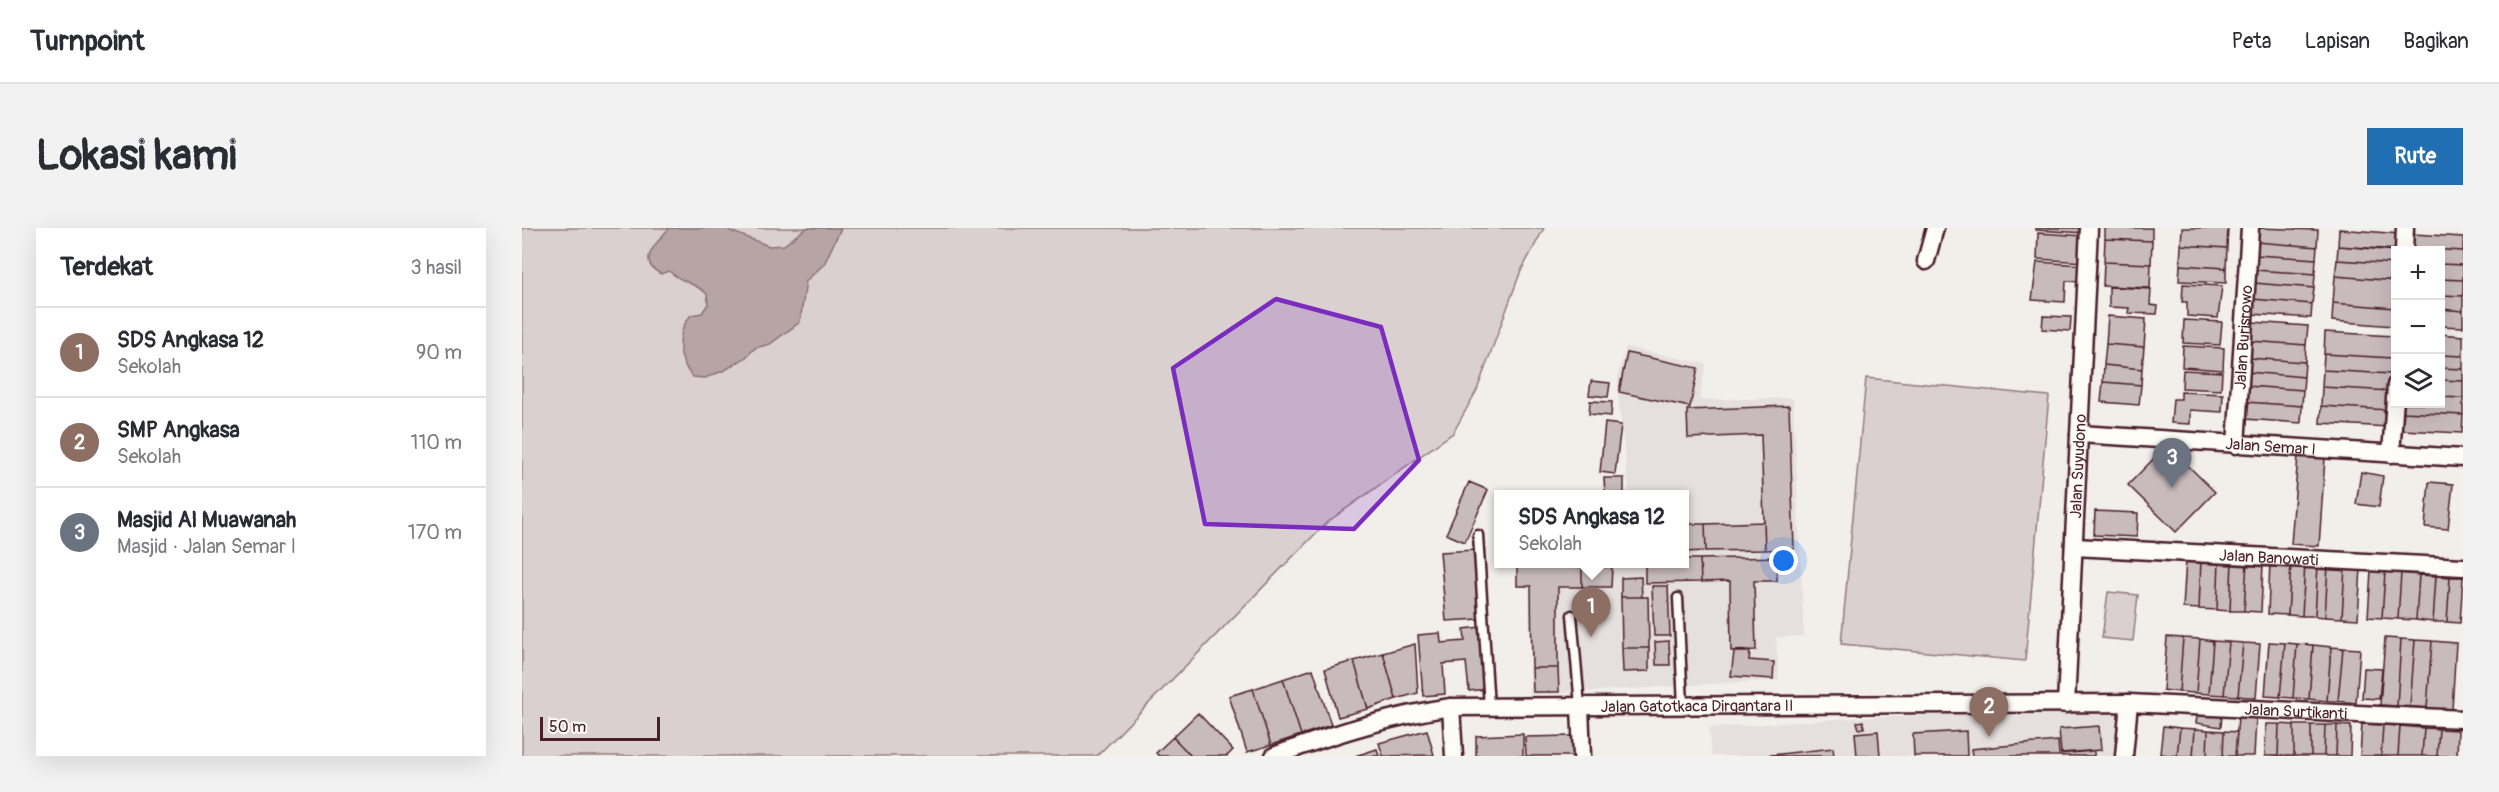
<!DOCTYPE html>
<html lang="id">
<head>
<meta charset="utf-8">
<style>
	:root { --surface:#fff; --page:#f2f2f3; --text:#2b2b33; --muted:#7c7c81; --line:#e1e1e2; --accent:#1f6fb2 }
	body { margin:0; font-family:Pangolin,sans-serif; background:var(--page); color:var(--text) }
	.controls { position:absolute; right:18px; top:18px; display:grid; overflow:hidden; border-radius:0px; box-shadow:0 6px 24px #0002 }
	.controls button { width:54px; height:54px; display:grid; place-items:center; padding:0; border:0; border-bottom:2px solid var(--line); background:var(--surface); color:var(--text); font:30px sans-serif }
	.scale { position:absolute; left:18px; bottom:15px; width:120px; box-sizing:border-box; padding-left:6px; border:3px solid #4a1f2b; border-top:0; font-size:16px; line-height:21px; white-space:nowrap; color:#4a1f2b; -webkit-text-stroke:4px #fdfcf7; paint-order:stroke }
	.you { position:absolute; left:1262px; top:333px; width:21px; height:21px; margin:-15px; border:4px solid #fff; border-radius:50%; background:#1a73e8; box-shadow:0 0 0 9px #1a73e833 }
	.badge { display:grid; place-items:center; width:39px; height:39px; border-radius:50%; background:var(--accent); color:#fff; font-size:20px; font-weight:700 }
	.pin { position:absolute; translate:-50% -50px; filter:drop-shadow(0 2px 3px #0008) }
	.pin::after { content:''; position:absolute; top:32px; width:21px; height:18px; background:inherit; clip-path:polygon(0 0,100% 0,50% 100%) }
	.popup { position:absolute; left:972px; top:262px; width:195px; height:78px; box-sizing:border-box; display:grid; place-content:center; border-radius:0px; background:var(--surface); filter:drop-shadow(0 2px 4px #0005); font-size:20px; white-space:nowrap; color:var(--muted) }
	.popup b { font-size:22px; color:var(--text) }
	.popup::after { content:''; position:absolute; left:50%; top:100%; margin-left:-12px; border:12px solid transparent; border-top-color:var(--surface) }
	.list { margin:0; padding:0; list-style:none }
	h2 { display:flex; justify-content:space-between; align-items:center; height:78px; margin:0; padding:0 24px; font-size:26px }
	h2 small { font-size:20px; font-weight:400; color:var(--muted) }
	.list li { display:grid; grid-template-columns:39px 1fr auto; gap:18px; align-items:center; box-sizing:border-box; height:90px; padding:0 24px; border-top:2px solid var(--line) }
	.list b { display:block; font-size:22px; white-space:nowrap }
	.list p { margin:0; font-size:20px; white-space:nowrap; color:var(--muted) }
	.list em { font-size:20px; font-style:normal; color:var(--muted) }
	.icon { flex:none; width:33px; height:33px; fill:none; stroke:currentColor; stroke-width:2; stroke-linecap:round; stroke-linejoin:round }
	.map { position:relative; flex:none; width:1941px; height:528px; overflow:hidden; border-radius:0px }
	header { display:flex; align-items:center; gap:36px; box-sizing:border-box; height:84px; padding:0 30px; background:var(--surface); border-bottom:2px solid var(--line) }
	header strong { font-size:28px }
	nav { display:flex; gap:33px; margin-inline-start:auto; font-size:21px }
	.intro { display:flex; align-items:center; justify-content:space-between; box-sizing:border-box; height:144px; padding:0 36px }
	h1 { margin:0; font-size:42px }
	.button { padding:15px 27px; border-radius:0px; background:var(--accent); color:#fff; font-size:21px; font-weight:700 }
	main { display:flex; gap:36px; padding:0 36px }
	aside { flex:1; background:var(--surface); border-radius:0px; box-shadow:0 6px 24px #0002 }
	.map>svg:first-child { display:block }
</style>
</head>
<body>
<header>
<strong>Turnpoint</strong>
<nav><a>Peta</a><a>Lapisan</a><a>Bagikan</a></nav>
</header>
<div class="intro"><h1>Lokasi kami</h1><a class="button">Rute</a></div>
<main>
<aside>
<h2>Terdekat<small>3 hasil</small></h2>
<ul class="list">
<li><span class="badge" style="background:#8d6e63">1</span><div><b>SDS Angkasa 12</b><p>Sekolah</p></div><em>90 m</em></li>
<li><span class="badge" style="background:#8d6e63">2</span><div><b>SMP Angkasa</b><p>Sekolah</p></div><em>110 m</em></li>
<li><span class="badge" style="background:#6b7280">3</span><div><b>Masjid Al Muawanah</b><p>Masjid · Jalan Semar I</p></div><em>170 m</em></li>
</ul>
</aside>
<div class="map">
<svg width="1941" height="528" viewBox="0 0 1941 528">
	<rect width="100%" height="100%" fill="#f2efeb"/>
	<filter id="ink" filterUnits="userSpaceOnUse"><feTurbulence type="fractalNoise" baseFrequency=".0167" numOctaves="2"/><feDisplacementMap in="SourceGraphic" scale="12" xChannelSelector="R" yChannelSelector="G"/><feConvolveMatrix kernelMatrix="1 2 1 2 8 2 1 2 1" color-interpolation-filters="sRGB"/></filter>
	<g filter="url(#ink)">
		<path fill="#e5dfdd" d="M1104,119L1184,136L1177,172L1271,170L1282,408L1254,409L1257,452L1008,467V359H994V337L1162,336V266H1107L1096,165V147Z
			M1606,481L1601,528H1189L1187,500L1330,490Z"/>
		<path fill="#d9d0cf" stroke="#92787d" stroke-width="1.5" d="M0,0H1022L998,45L955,162L931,205L804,295L575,528H0Z
			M1344,150L1527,168L1503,433L1319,416Z
			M1586,364L1616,367L1611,413L1580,410Z"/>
		<path fill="#b7a5a6" stroke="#8b6f75" stroke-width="1.5" d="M147,0H207L208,3L247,18L262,17L284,0H319L302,36L284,53L278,94L248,116L233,120L223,130L203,142L183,150L171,149C154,131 154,104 169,87L180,85L186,76L185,66C174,55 158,54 147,43L139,46C113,33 135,15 147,0Z"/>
		<path fill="#c8bbbb" stroke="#4a1f2b" stroke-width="1.5" d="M1514,0H1563V5L1514,2Z
			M1583,0H1630V13L1583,11Z
			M1660,0H1706L1705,20L1659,17Z
			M1736,0L1796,2L1795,19L1735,14Z
			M1817,1L1878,6L1877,22L1816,18Z
			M1516,5L1563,8L1562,34L1515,31Z
			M1890,6L1941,9V23L1889,20Z
			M1583,11L1630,13L1629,36L1582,34Z
			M1735,14L1795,19L1794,31L1734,27Z
			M1659,17L1705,20L1704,40L1658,37Z
			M1816,18L1874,23V36L1815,32Z
			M1889,20L1941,23V37L1918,36V22H1889Z
			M1734,27L1794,31L1793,46L1733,42Z
			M1815,32L1874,36V53L1813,48Z
			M1515,34L1561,37L1560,54L1544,53L1543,74L1510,72Z
			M1582,34L1629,36L1628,60L1581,58Z
			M1918,36L1941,37V52L1918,51Z
			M1658,37L1704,40V55L1657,53Z
			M1733,42L1793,46L1792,60L1732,55Z
			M1813,48L1874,53L1873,80L1811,75Z
			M1918,51L1941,52V68L1918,67Z
			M1732,55L1792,60L1790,76L1730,71Z
			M1661,56L1700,58L1696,90L1665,88V74H1660Z
			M1587,59L1629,61L1628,77L1636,78L1635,86L1606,85L1607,80L1587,79Z
			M1918,67L1941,68V83L1918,81Z
			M1730,71L1790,76L1789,90L1730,86Z
			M1811,75L1873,80L1871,98L1810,93Z
			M1918,81L1941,83V99L1918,98Z
			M1521,88L1549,89L1548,103L1520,101Z
			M1586,88L1624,91L1622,119L1584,116Z
			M1662,92L1700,94L1698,117L1661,115Z
			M1730,94L1786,98L1784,117L1728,113Z
			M1803,104L1871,108L1870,130L1802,126Z
			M1918,106L1941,108V128L1918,127Z
			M1728,113L1784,117L1783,134L1727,130Z
			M1584,116L1622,119L1620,141L1582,137Z
			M1661,118L1702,120L1701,142L1660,139Z
			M1105,125L1176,140L1168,179L1097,164Z
			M1802,126L1870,130L1869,146L1801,142Z
			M1918,127L1941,128V141L1918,140Z
			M1727,130L1783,134L1782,149L1726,144Z
			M1582,137L1620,141L1619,157L1581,154Z
			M1918,140L1941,141V153L1918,152Z
			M1661,142L1700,144L1699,162L1660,160Z
			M1801,142L1869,146L1868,163L1800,159Z
			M1726,144L1782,149L1781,162L1725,158Z
			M1918,152L1941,153V170L1918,169Z
			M1069,153L1088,155L1086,169L1067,167Z
			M1581,154L1619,157L1617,177L1579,174Z
			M1725,158L1781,162L1780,178L1724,174Z
			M1800,159L1868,163L1867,182L1799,178Z
			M1659,164L1701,166L1700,184L1668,182V196L1649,195L1651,171H1659Z
			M1918,169L1941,170V187L1881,184L1882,176H1918Z
			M1068,173L1090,174L1089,188L1067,186Z
			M1724,174L1780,178L1779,195L1723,191Z
			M1267,178L1272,321L1243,322L1239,207L1166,210L1165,182Z
			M1799,178L1867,182L1866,199L1798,195Z
			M1881,184L1941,187L1940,205L1880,202Z
			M1083,195L1099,197L1093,246L1078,244Z
			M1645,217L1693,264L1654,304L1606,257Z
			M1776,227L1803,230L1797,318L1769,316Z
			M1839,244L1861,248L1857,279L1834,276Z
			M1082,250H1102V266H1083Z
			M947,254L966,262L943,314L924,306Z
			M1907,254L1931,256L1926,301L1903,299Z
			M1573,283L1616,285L1615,309L1572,307Z
			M1242,294L1243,322L1184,323L1183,296Z
			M1162,296H1183L1184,323L1162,324Z
			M953,322L958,391L924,393L918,324Z
			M1255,329V353H1232L1234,422L1209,423L1208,353L1179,354L1178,331Z
			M1162,331H1178L1179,354L1123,355V336H1162Z
			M1664,331L1679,332L1677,381L1661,380Z
			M1679,332L1697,333L1695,382L1677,381Z
			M1697,333H1710L1708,383L1695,382Z
			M1710,333L1725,334L1722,383H1708Z
			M1748,333L1769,335L1766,387L1746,386Z
			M1725,334L1741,335L1739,384L1722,383Z
			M1769,335H1783L1780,388L1766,387Z
			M1783,335L1796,336L1793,388H1780Z
			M1796,336L1806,337L1803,389L1793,388Z
			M1806,337L1823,338L1820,390L1803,389Z
			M995,338L1060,339V359H1036V440H1010L1009,358H995Z
			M1823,338L1839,339L1836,391L1820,390Z
			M1060,339H1090L1089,359H1060Z
			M1849,343L1863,344L1860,390L1846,389Z
			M1863,344L1879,345L1876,391L1860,390Z
			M1879,345L1897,347L1894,392L1876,391Z
			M1897,347L1914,348L1911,394L1894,392Z
			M1914,348L1928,349L1925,394H1911Z
			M1119,349L1120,369H1099V350Z
			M1928,349H1941L1938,395L1925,394Z
			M1130,358H1146L1148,408H1132Z
			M1099,369H1126L1127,420H1100Z
			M959,399L964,461L947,463L944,434L921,436L923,466L901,468L896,407L918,405L919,415L943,413L942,401Z
			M1645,409L1661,410L1657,464L1641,462Z
			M1661,410L1678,411L1674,465L1657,464Z
			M1863,410L1879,411L1875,478L1858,477Z
			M1678,411L1691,413L1687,466L1674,465Z
			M1879,411L1893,412L1888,479L1875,478Z
			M1893,412L1910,413L1905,480L1888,479Z
			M1147,413L1148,437H1134L1133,414Z
			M1691,413L1707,414L1702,467L1687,466Z
			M1910,413L1934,415L1930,482L1905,480Z
			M1707,414L1721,415L1716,468L1702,467Z
			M1747,414L1763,415L1758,469L1743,468Z
			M1721,415L1738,416L1734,470L1716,468Z
			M1763,415L1775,416L1771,470L1758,469Z
			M893,416L896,465L874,471L861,425Z
			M1775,416L1791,417L1787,471L1771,470Z
			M1791,417L1809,419L1805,473L1787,471Z
			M1809,419L1821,420L1816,473H1805Z
			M1100,420H1127V443L1101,444Z
			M1821,420L1838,421L1834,475L1816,473Z
			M1212,424H1228L1227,432L1252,434L1251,451L1209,448Z
			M861,425L874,471L846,481L832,433Z
			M832,433L846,481L816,489L803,441Z
			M1010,440H1036L1037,464H1011Z
			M1842,440L1860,441L1857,471L1840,470Z
			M791,441L809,497L779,507L761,451Z
			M761,451L779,507L749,517L731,461Z
			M731,461L749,517L725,524L707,468Z
			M1676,483L1700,486L1699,499L1674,495Z
			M676,485L711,522L705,528H669L651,509Z
			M1716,489L1734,490L1732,528H1713Z
			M1341,493L1342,500L1337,501L1335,494Z
			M1744,496H1757L1756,528H1743Z
			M1757,496L1772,497V528H1756Z
			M1840,496L1861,497L1859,528H1838Z
			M1772,497H1789V528H1772Z
			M1789,497H1803L1802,528H1789Z
			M1803,497H1815L1814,528H1802Z
			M1815,497L1829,498L1828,528H1814Z
			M1861,497L1878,498L1876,528H1859Z
			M1577,498L1579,522L1539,525L1537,501Z
			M1641,498L1658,500L1655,528L1638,526Z
			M1878,498L1902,500L1900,528H1876Z
			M1658,500L1673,501L1671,528H1655Z
			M1902,500L1917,501L1915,528H1900Z
			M1673,501L1686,502L1685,528H1671Z
			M1917,501L1936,502L1935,528H1915Z
			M905,502L912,527L861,528L857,515Z
			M1686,502L1702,503L1701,528H1685Z
			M1356,503L1358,528H1335L1333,505Z
			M1444,503L1445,528H1392L1391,506Z
			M1702,503L1715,504L1713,528H1701Z
			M1001,506V528H954V508Z
			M1051,508L1052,528H1004L1003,509Z
			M651,509L669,528H637L634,525Z
			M1536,513L1537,526L1572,523V528H1450L1449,521Z
			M1311,520L1312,528H1240Z
			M855,521L857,528H833Z"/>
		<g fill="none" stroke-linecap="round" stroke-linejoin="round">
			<defs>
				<path id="service" d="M956,307L967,479
					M1156,370L1161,478
					M1050,387L1058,478"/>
				<g id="minor">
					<path d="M1882,22L1883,0"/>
					<path d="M1404,33L1413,0"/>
					<path id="s1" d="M1557,206L1941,230"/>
					<path id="s2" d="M1714,217L1728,0"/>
					<path d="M1869,226L1874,157"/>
					<path id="s3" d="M1552,319L1941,339"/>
					<path id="s4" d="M1544,476L1567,0"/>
					<path d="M1058,478L1060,528"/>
					<path d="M929,479L932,528"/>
					<path id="s5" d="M752,528C810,506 867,488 929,479L1607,475L1941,491"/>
					<path d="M1602,528L1607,475"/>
				</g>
			</defs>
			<use href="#service" stroke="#4a1f2b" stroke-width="13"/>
			<use href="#minor" stroke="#4a1f2b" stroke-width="21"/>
			<use href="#service" stroke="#fdfcf7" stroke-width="8"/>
			<use href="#minor" stroke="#fdfcf7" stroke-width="16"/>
		</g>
	</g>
	<path fill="#7b2cbf" fill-opacity="0.2" stroke="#7b2cbf" stroke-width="4.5" stroke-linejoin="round" d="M754,71L859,99L897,232L832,301L683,296L651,140Z"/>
	<g text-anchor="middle" stroke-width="4.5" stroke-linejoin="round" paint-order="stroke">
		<g font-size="16" fill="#4a1f2b" stroke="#fdfcf7">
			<text dy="6" stroke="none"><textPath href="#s2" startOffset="108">Jalan Burisrowo</textPath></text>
			<text dy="6" stroke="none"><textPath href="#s1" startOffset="192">Jalan Semar I</textPath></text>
			<text dy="6" stroke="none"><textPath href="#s4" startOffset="238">Jalan Suyudono</textPath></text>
			<text dy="6" stroke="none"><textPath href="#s3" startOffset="195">Jalan Banowati</textPath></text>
			<text dy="6" stroke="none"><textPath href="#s5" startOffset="430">Jalan Gatotkaca Dirgantara II</textPath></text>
			<text dy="6" stroke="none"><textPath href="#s5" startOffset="1029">Jalan Surtikanti</textPath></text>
		</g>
	</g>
</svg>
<div class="controls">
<button>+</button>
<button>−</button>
<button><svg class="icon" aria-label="layers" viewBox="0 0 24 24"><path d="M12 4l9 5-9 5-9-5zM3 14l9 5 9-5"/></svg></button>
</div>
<div class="scale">50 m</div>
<div class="you"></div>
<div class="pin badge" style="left:1069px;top:409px;background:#8d6e63">1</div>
<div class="popup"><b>SDS Angkasa 12</b>Sekolah</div>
<div class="pin badge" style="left:1467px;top:509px;background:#8d6e63">2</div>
<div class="pin badge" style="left:1650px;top:260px;background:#6b7280">3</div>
</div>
</main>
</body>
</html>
